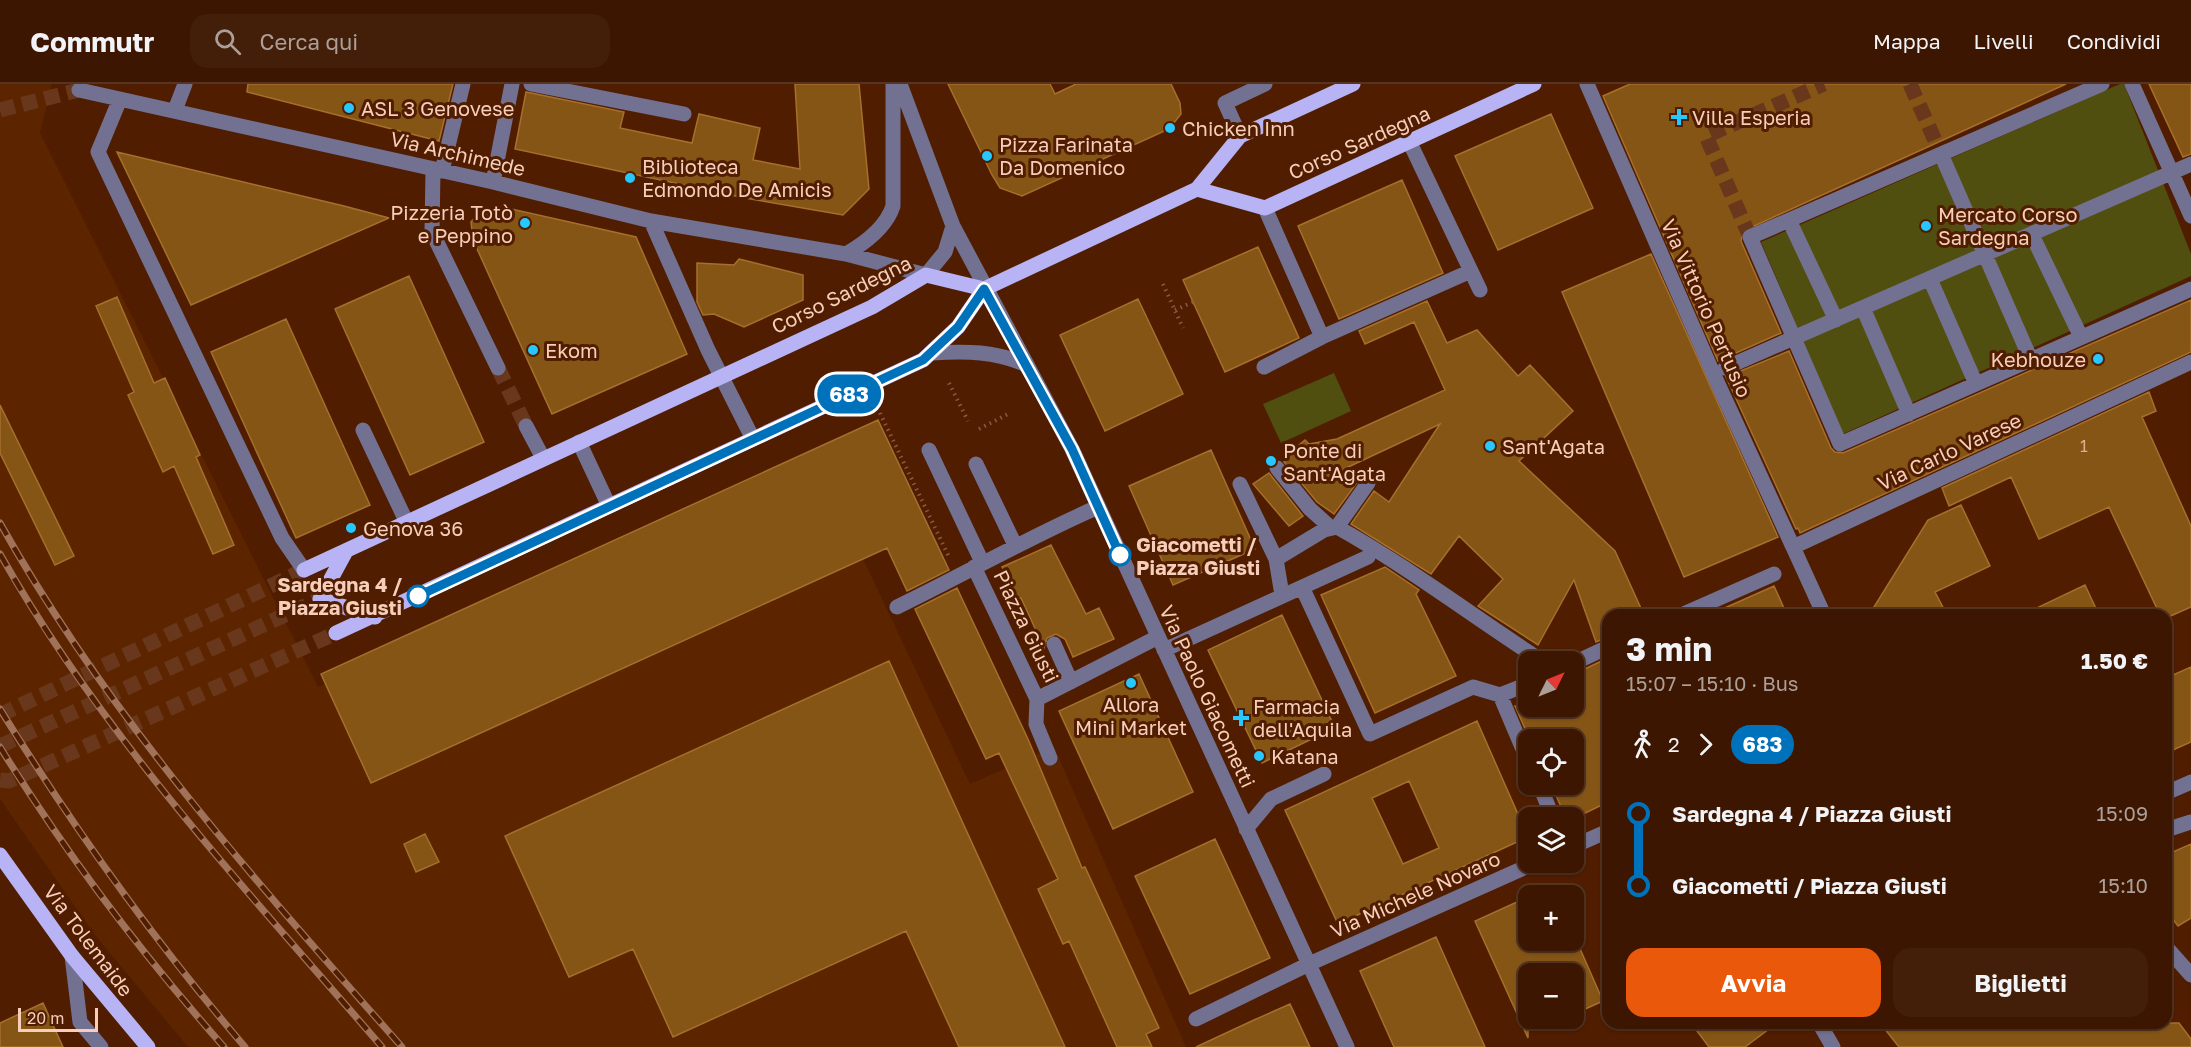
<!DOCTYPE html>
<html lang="it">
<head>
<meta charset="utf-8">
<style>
  body { margin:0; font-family:"Golos Text",sans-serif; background:#431f0a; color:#f1f3f6; height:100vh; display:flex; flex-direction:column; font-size:22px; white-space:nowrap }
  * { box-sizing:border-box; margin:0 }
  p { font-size:20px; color:#ac9f99 }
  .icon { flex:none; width:33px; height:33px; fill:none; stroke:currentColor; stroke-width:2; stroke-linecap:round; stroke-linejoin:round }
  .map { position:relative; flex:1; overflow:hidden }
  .panel { position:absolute; left:1602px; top:525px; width:570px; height:420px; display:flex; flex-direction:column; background:#3c1600; border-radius:18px; box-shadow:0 2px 4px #0004,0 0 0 2px #553522 }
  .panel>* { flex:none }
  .badge { padding:0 12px; border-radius:20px; font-size:21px; line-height:39px }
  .needle { width:39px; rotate:47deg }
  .fabs { position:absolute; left:1518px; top:567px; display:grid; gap:12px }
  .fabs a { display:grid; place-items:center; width:66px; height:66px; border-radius:12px; background:#3c1600; box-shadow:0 2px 4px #0004,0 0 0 2px #553522; font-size:30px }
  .scale { position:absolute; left:18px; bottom:15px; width:80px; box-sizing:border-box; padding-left:6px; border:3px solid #f7ceba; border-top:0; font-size:16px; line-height:21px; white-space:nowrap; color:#f7ceba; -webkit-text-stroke:4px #501d00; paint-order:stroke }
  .map>.badge { position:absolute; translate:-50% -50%; box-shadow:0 0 0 3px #fff }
  .legs { display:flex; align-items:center; gap:9px; height:66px; padding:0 24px; font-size:20px }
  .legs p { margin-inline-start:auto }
  .headline { display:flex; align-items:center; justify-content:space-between; height:102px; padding:0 24px }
  h1 { font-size:33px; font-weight:700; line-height:45px }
  .action { display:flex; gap:12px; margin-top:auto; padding:12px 24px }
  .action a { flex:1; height:69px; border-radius:18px; background:#ea580c; color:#fff; font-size:24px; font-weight:700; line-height:69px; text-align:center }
  .action a+a { background:#431f0a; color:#f1f3f6 }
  ul { padding:0 24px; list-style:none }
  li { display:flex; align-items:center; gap:21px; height:72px; font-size:22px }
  li i { display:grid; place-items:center; width:9px; height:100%; margin:0 8px; background:currentColor }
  li i::after { content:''; width:15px; height:15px; margin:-8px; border:4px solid; border-radius:50%; background:#3c1600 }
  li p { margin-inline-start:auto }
  li:first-child i { background:linear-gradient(#0000 50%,currentColor 0) }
  li:last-child i { background:linear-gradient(currentColor 50%,#0000 0) }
  header { display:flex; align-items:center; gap:36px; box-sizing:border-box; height:84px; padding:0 30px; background:#3c1600; border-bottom:2px solid #553522 }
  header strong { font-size:28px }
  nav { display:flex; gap:33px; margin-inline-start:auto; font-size:21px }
  .search { width:420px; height:54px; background:#431f0a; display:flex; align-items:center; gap:15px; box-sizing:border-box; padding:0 21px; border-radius:18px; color:#ac9f99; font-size:22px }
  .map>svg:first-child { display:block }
  .built { fill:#5d2400 }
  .green { fill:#514f10 }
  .building { fill:#855516; stroke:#a76f2c; stroke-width:1.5; fill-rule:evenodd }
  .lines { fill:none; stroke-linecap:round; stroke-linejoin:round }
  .minor-tunnel { stroke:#69381c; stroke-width:15; stroke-dasharray:15 8; stroke-linecap:butt }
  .major-tunnel { stroke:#69381c; stroke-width:15; stroke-dasharray:15 8; stroke-linecap:butt }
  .path { stroke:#89593f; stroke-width:4; stroke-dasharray:1.5 4.5; stroke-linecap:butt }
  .minor { stroke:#737191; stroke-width:15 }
  .major { stroke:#b8b3f4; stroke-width:15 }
  .rail-casing { stroke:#a07259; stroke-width:7 }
  .rail { stroke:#501d00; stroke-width:4.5; stroke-dasharray:14; stroke-linecap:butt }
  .line-1-casing { stroke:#fff; stroke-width:14 }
  .line-1 { stroke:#0072bc; stroke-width:9 }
  .poi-dot { fill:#27c8ff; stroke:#501d00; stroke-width:2 }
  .stop-1-dot { fill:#fff; stroke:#0072bc; stroke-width:3 }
  .labels { text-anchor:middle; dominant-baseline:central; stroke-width:6; stroke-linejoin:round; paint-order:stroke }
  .number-label { font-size:16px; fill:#dab091 }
  .poi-label { font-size:20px; fill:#f7ceba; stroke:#501d00; text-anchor:start }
  .street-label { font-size:20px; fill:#f7ceba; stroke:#501d00 }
  .stop-label { font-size:20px; font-weight:bold; fill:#f7ceba; stroke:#501d00; text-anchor:start }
</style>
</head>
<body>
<header>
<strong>Commutr</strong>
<div class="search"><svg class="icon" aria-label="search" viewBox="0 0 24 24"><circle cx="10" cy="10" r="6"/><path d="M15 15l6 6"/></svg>Cerca qui</div>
<nav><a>Mappa</a><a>Livelli</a><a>Condividi</a></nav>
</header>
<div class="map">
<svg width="2191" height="963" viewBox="0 0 2191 963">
  <rect width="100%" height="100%" fill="#501d00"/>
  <path class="built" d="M 0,0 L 52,0 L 40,49 L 318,603 L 816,376 L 970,700 L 1054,663 L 1186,963 L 188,963 L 95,851 L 0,715 Z"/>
  <path class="green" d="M 2120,0 L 2124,0 L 2191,170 L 2191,192 L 1843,350 L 1761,158 Z
    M 1334,289 L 1351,327 L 1281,359 L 1263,320 Z"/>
  <path class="building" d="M 248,0 L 453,0 L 439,57 L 247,8 Z
    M 795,0 L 859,0 L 869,105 L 843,131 L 745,114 L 515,65 L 526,8 L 624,28 L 620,44 L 692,59 L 699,30 L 760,44 L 753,76 L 800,85 Z
    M 948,0 L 1050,0 L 1055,10 L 1076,0 L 1171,0 L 1180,19 L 1181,30 L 1169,45 L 1022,112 L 1000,104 L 992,91 Z
    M 1630,0 L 2066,0 L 1743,147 L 1741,157 L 1781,249 L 1718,277 L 1603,12 Z
    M 2149,0 L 2191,0 L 2191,70 L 2183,73 Z
    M 1551,30 L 1593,124 L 1498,166 L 1455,72 Z
    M 117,68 L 344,122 L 389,134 L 191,221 Z
    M 1402,96 L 1443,189 L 1339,235 L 1298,142 Z
    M 502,123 L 636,153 L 687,270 L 552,330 L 473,156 L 471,138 L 481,126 Z
    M 1258,163 L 1299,254 L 1225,288 L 1183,196 Z
    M 1651,170 L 1778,453 L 1684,493 L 1562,208 Z
    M 739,175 L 803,191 L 803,216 L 744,243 L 714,230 L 703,231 L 697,218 L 697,179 L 734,181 Z
    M 409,192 L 484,358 L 410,391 L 335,225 Z
    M 117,213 L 154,299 L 165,294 L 200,371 L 196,373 L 234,461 L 213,470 L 174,382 L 163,388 L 128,311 L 134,308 L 96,222 Z
    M 1138,215 L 1183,310 L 1105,347 L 1060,251 Z
    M 2191,216 L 2191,268 L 1800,449 L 1798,444 L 1796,445 L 1726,293 L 1789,267 L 1831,364 L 1835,368 L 1843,369 Z
    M 1427,217 L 1447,259 L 1477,246 L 1518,292 L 1530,281 L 1573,327 L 1519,377 L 1615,467 L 1644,531 L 1608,531 L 1608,553 L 1596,558 L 1574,496 L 1538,561 L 1478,522 L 1503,495 L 1459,452 L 1431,490 L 1351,440 L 1374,407 L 1389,418 L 1440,340 L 1344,385 L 1359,396 L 1334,430 L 1317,418 L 1284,378 L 1288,375 L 1286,372 L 1305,356 L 1309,360 L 1337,355 L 1445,306 L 1414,238 L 1365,260 L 1359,247 Z
    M 286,235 L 370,421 L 296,454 L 211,268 Z
    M 2149,308 L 2156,327 L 2142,333 L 2191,442 L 2191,523 L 2166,534 L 2166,531 L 2160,531 L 2109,423 L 2039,455 L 2011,393 L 1949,422 L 1942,404 Z
    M 0,321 L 74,472 L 55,481 L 0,369 Z
    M 878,336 L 949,486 L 907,507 L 887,464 L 371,699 L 321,590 Z
    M 1211,366 L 1255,465 L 1173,501 L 1129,402 Z
    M 1269,389 L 1303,432 L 1289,442 L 1253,400 Z
    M 1961,421 L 1990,482 L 1935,508 L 1947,531 L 1869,531 L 1928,436 Z
    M 1051,461 L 1086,530 L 1099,524 L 1114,555 L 1073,573 L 1065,555 L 1056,550 L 1047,554 L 1044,564 L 1021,514 L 1017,516 L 1002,483 Z
    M 1385,483 L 1419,506 L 1416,510 L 1456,592 L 1375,629 L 1321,511 Z
    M 2085,501 L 2099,531 L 2022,531 Z
    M 1774,502 L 1787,531 L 1709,531 Z
    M 957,504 L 1028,655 L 1082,784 L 1085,783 L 1159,944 L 1146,950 L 1152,963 L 1117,963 L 1069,857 L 1063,860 L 1038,805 L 1058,795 L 999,669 L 986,675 L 915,525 Z
    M 1282,531 L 1335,644 L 1262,679 L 1208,566 Z
    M 1608,574 L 1608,718 L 1575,734 L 1566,734 L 1551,700 L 1574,700 L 1574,656 L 1530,656 L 1515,622 L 1574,622 L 1574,590 Z
    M 889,577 L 1065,963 L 959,963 L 906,847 L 673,953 L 633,865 L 569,893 L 505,752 Z
    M 2191,583 L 2191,658 L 2166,669 L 2166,594 Z
    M 1139,590 L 1193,708 L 1113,745 L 1059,627 Z
    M 1477,637 L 1528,753 L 1338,840 L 1285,726 ZM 1409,697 L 1439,764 L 1403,780 L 1372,714 Z
    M 425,750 L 439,778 L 416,788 L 404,760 Z
    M 1215,755 L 1270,874 L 1190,910 L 1135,792 Z
    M 2191,760 L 2191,834 L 2178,842 L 2166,826 L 2166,771 Z
    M 1528,813 L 1528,856 L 1574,856 L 1574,851 L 1603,917 L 1574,930 L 1574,890 L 1528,890 L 1528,954 L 1475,837 Z
    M 1436,853 L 1455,896 L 1485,963 L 1394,963 L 1360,887 Z
    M 43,919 L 63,963 L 0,963 L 0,939 Z
    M 1290,920 L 1310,963 L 1196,963 L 1254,936 Z
    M 1691,939 L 1777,939 L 1745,963 L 1709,963 Z
    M 1880,939 L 2179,939 L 2191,955 L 2191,963 L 1899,963 Z"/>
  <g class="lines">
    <path class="minor-tunnel" d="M 1910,0 L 1941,70
      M 0,26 L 79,6
      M 1750,153 L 1706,52 L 1824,0
      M 498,284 L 526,342"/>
    <path class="major-tunnel" d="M 0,631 L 304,486
      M 0,662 L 320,515
      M 0,696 L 9,697 L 336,549"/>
    <path class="path" d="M 1163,200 L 1183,244
      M 1175,226 L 1193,218
      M 949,299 L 968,337
      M 880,329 L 950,475
      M 979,345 L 1010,329"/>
    <path class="minor" d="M 531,0 L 684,30
      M 900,0 L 953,142 L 1072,365 L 1347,963
      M 1587,0 L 1713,289 L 1793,463
      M 2102,0 L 1750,153 L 1840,360 L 2191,205
      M 2132,0 L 2191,132
      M 79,6 L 493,98 L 651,137 L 846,170 L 926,191 L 945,168 L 953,142
      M 120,15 L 98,68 L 282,454 L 304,486
      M 175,26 L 185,0
      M 1240,52 L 1225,19 L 1265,0
      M 1410,59 L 1480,206
      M 1941,70 L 2031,276
      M 433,85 L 432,148 L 498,284
      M 442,87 L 463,0
      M 493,98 L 512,0
      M 1265,124 L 1322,253 L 1471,187
      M 1789,136 L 1836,236
      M 651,137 L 708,266 L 753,355
      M 2032,151 L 2081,253
      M 846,170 C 865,159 886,144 893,122 L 893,0
      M 1930,195 L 1976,300
      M 1863,224 L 1909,330
      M 932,269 C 967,267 995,267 1027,281
      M 1264,283 L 1322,253
      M 1725,284 L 2191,80
      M 526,342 L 543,374
      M 363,346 L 407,439
      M 579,358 L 609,422
      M 929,366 L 982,478
      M 976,380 L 1015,461
      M 1277,384 L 1310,425 L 1330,443
      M 1240,400 L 1276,475 L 1282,511
      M 1337,443 L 1368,399
      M 1276,475 L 1324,446 L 1337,443 C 1407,482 1471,531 1539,575 L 1548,578
      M 974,483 L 1037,615 L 1036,640 L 1050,674
      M 1302,503 L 1370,650 L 1473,603 L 1500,611 L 1528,600
      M 897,523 C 965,490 1029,453 1098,423
      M 1681,531 L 1774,490
      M 1824,531 L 1793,463 L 2191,278
      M 1054,560 L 1071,598
      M 1164,566 L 1368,473
      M 1574,579 L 1608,563
      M 1500,611 L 1528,677
      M 1037,615 L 1158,553
      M 1539,700 L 1553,734
      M 2166,709 L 2191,698
      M 1246,745 L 1271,715 L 1324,690
      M 2166,746 L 2191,738
      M 1574,762 L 1608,747
      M 2166,863 L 2191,891
      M 72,872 L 80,938 L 101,963
      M 1196,935 L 1309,880 L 1537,778
      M 1819,939 L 1833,963"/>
    <path class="major" d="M 1197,105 L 1265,124 L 1534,0
      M 345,469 L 320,515 L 375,533
      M 304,486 L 872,223 L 926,191 L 984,205
      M 336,549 L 923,276 L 958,243 L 984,205 L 1197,105 L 1240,52 L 1353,0
      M 0,771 L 72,872 L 148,963"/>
    <g class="rail-casing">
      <path id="rail" d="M 0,439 C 109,634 255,796 402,963
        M 0,470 C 103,653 246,805 382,963
        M 0,625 C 73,743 154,857 245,963
        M 0,663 C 66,770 141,869 224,963"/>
    </g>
    <use href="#rail" class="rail"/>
  </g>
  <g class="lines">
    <g class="line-1-casing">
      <path id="line-1" d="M 418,512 L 923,276 L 958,243 L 984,205 L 1072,365 L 1120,471"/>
    </g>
    <use href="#line-1" class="line-1"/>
  </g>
  <g class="poi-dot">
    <circle cx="349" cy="24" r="6"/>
    <path d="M1676 24h6v6h6v6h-6v6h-6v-6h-6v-6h6z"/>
    <circle cx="1170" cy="44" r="6"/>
    <circle cx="987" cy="72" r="6"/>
    <circle cx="630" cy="94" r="6"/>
    <circle cx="525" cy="139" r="6"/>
    <circle cx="1926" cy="142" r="6"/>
    <circle cx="533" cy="266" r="6"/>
    <circle cx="2098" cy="275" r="6"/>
    <circle cx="1490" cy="362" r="6"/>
    <circle cx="1271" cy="377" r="6"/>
    <circle cx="351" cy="444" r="6"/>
    <circle cx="1131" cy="599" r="6"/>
    <path d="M1238 625h6v6h6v6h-6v6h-6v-6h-6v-6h6z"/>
    <circle cx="1259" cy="672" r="6"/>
  </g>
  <g class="stop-1-dot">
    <circle cx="1120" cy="471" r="10"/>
    <circle cx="418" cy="512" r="10"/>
  </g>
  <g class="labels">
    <g class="number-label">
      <text x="2084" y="362">1</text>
    </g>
    <g class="poi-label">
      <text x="361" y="24">ASL 3 Genovese</text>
      <text x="1692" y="33">Villa Esperia</text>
      <text x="1182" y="44">Chicken Inn</text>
      <text x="999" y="60">Pizza Farinata<tspan x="999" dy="23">Da Domenico</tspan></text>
      <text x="642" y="82">Biblioteca<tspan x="642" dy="23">Edmondo De Amicis</tspan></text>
      <text x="513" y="128" text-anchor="end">Pizzeria Totò<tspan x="513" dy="23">e Peppino</tspan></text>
      <text x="1938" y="130">Mercato Corso<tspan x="1938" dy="23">Sardegna</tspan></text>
      <text x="545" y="266">Ekom</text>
      <text x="2086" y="275" text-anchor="end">Kebhouze</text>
      <text x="1502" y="362">Sant'Agata</text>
      <text x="1283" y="366">Ponte di<tspan x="1283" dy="23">Sant'Agata</tspan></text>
      <text x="363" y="444">Genova 36</text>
      <text x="1131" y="620" text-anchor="middle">Allora<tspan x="1131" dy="23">Mini Market</tspan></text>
      <text x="1253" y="622">Farmacia<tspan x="1253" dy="23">dell'Aquila</tspan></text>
      <text x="1271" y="672">Katana</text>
    </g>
    <g class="street-label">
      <text transform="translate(1359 58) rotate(-24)">Corso Sardegna</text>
      <text transform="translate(458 69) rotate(13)">Via Archimede</text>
      <text transform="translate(841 210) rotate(-26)">Corso Sardegna</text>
      <text transform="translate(1707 224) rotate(66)">Via Vittorio Pertusio</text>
      <text transform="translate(1949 367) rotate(-25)">Via Carlo Varese</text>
      <text transform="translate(1027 542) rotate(64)">Piazza Giusti</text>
      <text transform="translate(1208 612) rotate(65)">Via Paolo Giacometti</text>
      <text transform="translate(1415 810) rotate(-24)">Via Michele Novaro</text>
      <text transform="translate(89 856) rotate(53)">Via Tolemaide</text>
    </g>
    <g class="stop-label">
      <text x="1136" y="460">Giacometti /<tspan x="1136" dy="23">Piazza Giusti</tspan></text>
      <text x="402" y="500" text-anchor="end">Sardegna 4 /<tspan x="402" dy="23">Piazza Giusti</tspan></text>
    </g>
  </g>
</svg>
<div class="fabs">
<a><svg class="needle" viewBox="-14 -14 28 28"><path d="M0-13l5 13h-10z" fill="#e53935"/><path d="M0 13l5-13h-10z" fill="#ac9f99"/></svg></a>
<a><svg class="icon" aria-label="locate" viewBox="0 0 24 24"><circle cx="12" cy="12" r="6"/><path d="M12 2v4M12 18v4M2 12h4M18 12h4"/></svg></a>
<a><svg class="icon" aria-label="layers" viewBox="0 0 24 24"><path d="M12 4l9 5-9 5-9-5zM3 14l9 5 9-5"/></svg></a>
<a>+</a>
<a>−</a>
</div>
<div class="scale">20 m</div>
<b class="badge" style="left:849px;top:310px;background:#0072bc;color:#fff">683</b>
<section class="panel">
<div class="headline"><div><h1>3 min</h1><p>15:07 – 15:10 · Bus</p></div><b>1.50 €</b></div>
<div class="legs"><svg class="icon" aria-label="walk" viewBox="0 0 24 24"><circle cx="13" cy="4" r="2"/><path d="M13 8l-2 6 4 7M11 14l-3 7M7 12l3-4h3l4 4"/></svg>2<svg class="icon" aria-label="forward" viewBox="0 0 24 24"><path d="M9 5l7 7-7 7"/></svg><b class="badge" style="background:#0072bc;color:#fff">683</b></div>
<ul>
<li><i style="color:#0072bc"></i><b>Sardegna 4 / Piazza Giusti</b><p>15:09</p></li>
<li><i style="color:#0072bc"></i><b>Giacometti / Piazza Giusti</b><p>15:10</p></li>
</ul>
<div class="action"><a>Avvia</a><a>Biglietti</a></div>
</section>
</div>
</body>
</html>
